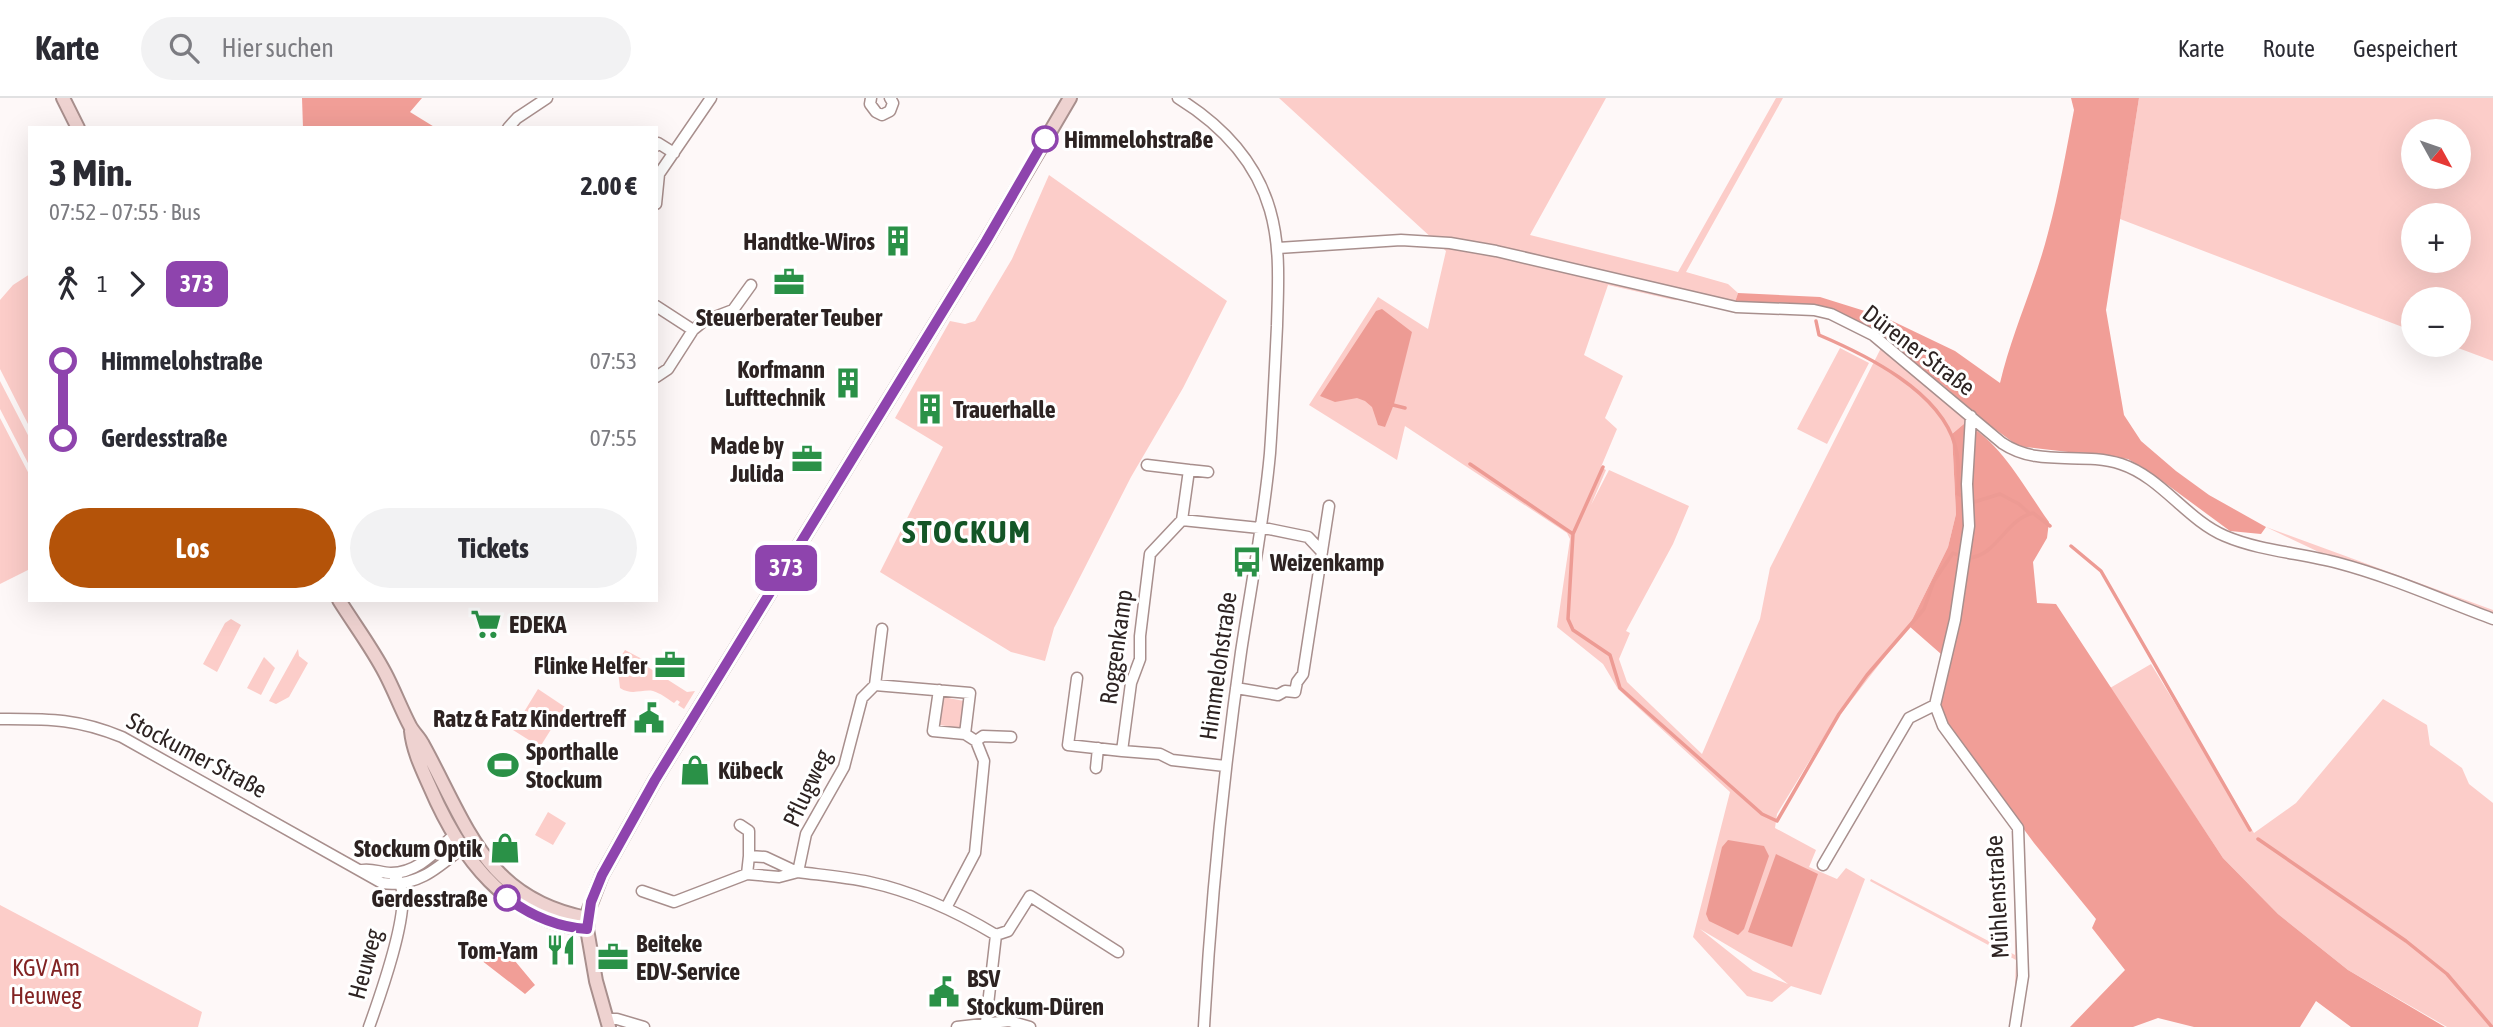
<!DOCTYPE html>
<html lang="de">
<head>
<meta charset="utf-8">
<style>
  body { margin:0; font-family:"Asap Condensed",sans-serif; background:#f2f2f3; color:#2b2b33; height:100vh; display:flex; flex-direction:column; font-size:26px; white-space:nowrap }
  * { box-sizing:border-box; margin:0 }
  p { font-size:23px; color:#7c7c81 }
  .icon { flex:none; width:38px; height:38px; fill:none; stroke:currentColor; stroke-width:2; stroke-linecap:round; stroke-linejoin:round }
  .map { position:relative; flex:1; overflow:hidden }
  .details { position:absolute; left:28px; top:28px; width:630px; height:476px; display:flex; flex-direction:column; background:#fff; border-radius:0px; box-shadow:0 7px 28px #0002 }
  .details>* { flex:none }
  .badge { padding:0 14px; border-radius:10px; font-size:24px; line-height:46px }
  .needle { width:46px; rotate:130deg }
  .tools { position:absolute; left:2401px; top:21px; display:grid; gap:14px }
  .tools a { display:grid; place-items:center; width:70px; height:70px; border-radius:50%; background:#fff; box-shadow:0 7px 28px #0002; font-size:35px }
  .map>.badge { position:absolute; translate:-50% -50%; box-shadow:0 0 0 4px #fff }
  .legs { display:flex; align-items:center; gap:10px; height:77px; padding:0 21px; font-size:23px }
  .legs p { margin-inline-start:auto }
  .headline { display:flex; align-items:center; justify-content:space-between; height:119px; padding:0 21px }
  h1 { font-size:38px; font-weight:700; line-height:52px }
  .primary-button { display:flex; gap:14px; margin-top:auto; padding:14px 21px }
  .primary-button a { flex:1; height:80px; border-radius:42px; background:#b45309; color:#fff; font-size:28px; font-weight:700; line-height:80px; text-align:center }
  .primary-button a+a { background:#f2f2f3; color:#2b2b33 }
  ul { padding:0 21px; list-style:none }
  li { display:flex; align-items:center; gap:24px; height:77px; font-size:26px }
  li i { display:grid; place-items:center; width:10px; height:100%; margin:0 9px; background:currentColor }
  li i::after { content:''; width:18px; height:18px; margin:-9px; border:5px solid; border-radius:50%; background:#fff }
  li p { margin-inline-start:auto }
  li:first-child i { background:linear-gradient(#0000 50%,currentColor 0) }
  li:last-child i { background:linear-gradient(currentColor 50%,#0000 0) }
  header { display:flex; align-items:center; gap:42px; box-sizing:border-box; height:98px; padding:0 35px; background:#fff; border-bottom:2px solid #e1e1e2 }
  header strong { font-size:33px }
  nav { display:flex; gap:38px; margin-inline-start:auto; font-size:24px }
  .search { width:490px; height:63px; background:#f2f2f3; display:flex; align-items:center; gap:18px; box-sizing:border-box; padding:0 24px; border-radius:38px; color:#7c7c81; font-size:26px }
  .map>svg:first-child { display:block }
  .green { fill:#fccdc9; fill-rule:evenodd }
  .forest { fill:#f19e97 }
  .water { fill:#ed9b94 }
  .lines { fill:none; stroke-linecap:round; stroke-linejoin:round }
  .stream { stroke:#ed9b94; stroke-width:3.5 }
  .street-casing { stroke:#a88f8d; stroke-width:13 }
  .secondary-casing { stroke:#a88f8d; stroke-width:16 }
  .street { stroke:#fff; stroke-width:10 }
  .secondary { stroke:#eed2d0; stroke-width:12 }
  .line-1-casing { stroke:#fff; stroke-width:16 }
  .line-1 { stroke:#8e44ad; stroke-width:10 }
  .stop-1-dot { fill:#fff; stroke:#8e44ad; stroke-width:3.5 }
  .labels { text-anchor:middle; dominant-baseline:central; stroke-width:6; stroke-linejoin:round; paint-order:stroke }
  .stop-label { font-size:24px; font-weight:bold; fill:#2d2322; stroke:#fff; text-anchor:start }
  .poi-label { font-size:24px; font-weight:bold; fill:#2d2322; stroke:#fff; text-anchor:end }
  .street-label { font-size:24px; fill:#2d2322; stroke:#fff }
  .park-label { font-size:24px; fill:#822323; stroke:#fff }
  .district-label { font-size:32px; font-weight:bold; letter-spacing:2px; fill:#145627; stroke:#fff }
</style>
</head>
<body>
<header>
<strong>Karte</strong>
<div class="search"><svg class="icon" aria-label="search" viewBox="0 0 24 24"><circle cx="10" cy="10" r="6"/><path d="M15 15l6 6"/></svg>Hier suchen</div>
<nav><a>Karte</a><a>Route</a><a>Gespeichert</a></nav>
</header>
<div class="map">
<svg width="2493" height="929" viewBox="0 0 2493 929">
  <rect width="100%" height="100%" fill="#fef8f8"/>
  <path class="green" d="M 1279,0 L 1606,0 L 1530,137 L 1678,174 L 1776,0 L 1783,0 L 1686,174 L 1728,186 L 1738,195 L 1735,204 L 1674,202 L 1608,187 L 1584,257 L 1623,278 L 1605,320 L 1617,331 L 1601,369 L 1606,372 L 1591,407 L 1609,372 L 1689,408 L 1673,446 L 1626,533 L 1630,535 L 1619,561 L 1627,584 L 1702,656 L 1760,521 L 1770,470 L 1883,246 L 1944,288 L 1984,323 L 1976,331 L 1965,325 L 1952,336 L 1956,416 L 1948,449 L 1909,528 L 1829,631 L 1777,716 L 1775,730 L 1816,752 L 1809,769 L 1837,781 L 1846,770 L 1865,781 L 1821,897 L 1791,888 L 1772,904 L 1747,898 L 1693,839 L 1730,694 L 1618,591 L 1603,566 L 1557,529 L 1570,441 L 1567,435 L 1405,328 L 1397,362 L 1309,307 L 1378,199 L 1428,231 L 1446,153 ZM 1700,831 L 1771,873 L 1788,886 L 1753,873 Z
    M 2139,0 L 2493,0 L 2493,263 L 2450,247 L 2459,247 L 2459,201 L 2413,201 L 2413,233 L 2120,121 ZM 2413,33 L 2459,33 L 2459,79 L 2413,79 ZM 2413,117 L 2459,117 L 2459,163 L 2413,163 Z
    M 1049,77 L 1227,203 L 1183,290 L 1131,379 L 1054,530 L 1045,563 L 1011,554 L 880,474 L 943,349 L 895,320 L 950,223 L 965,226 L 975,223 L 1012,161 Z
    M 30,176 L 30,330 L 0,271 L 0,202 L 13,187 Z
    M 1840,250 L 1869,265 L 1827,346 L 1797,331 Z
    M 0,283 L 30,341 L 30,369 L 0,311 Z
    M 0,320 L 30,378 L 30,471 L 0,486 Z
    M 2266,429 L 2493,512 L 2493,516 L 2379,473 L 2323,456 Z
    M 231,521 L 241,527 L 217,574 L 203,566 L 225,525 Z
    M 298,551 L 299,558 L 308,565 L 289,599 L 276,606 L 269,603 Z
    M 625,552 L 644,562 L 643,566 L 687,594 L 695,593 L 684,611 L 678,607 L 680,604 L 677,602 L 674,605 C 668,601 660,595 653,593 C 642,591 632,598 620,590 L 618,573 L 620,568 L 618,563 Z
    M 264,559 L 275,570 L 261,597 L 247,590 Z
    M 2151,566 L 2254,735 L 2296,705 L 2383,601 L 2427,627 L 2430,647 L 2462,670 L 2469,686 L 2493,705 L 2493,929 L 2447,929 L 2348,872 L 2278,816 L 2223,760 L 2110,590 Z
    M 538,591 L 565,609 L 540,649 L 513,632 Z
    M 943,599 L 964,603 L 960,630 L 939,627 Z
    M 548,714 L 566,725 L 553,747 L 535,737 Z
    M 2014,746 L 2019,866 L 2015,909 L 2022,914 L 2019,929 L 2014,908 L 2016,862 L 1870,783 L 1871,781 L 2015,857 Z
    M 0,807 L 202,914 L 198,929 L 0,929 Z"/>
  <path class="forest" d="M 302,0 L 422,0 L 410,14 L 436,30 L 303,30 Z
    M 2071,0 L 2139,0 L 2106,212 L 2124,317 L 2141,343 L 2176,373 L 2209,397 L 2266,429 L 2261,436 L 2230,433 L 2150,374 L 2128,361 L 2018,348 L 1984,323 L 1944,288 L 1883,246 L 1819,209 L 1735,204 L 1738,195 L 1820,199 L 1884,219 L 1955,253 L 2000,285 C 2012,234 2035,186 2048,135 C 2059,95 2066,53 2074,12 Z
    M 1965,325 C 2002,345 2025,391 2049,424 L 2047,440 L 2033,464 L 2037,505 L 2056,506 L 2223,760 L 2278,816 L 2348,872 L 2445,929 L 2351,929 L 2316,903 L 2300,929 L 2194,929 L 2158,920 L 2133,929 L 2070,929 L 2125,872 L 2092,830 L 2096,821 L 2034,745 L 1945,625 L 1938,605 L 1949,563 L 1909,528 L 1948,449 L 1956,416 L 1952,336 Z
    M 495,848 L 506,860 L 510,857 L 535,887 L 525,896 L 481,862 Z"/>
  <path class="water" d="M 1382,211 L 1412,234 L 1394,306 L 1385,329 L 1378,327 L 1372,309 L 1365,303 L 1357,300 L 1335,304 L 1320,298 L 1376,213 Z
    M 1728,742 L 1764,748 L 1769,758 L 1744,831 L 1738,837 L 1709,823 L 1706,816 L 1722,749 Z
    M 1776,756 L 1818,776 L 1792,849 L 1748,834 Z"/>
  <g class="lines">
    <path class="stream" d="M 1816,223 L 1819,237 C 1866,257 1940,293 1955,347 C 1960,363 1958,380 1958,396 L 1962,398
      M 1389,306 L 1405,310
      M 1470,366 L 1573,436
      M 1603,369 L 1573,436 L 1568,521 L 1573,532 L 1610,557 L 1620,590 L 1762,716 L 1777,723 L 1839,616 L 1867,577 L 1924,511 L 1934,483 L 1953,455 L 1960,458
      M 1974,404 L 2000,396 L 2019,406 L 2029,415
      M 2071,448 L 2101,473 L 2250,732
      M 1968,460 C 1996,459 2006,421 2033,415 L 2050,428
      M 2258,741 L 2406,843 L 2447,876 L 2492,929"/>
    <g class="street-casing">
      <path id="street" d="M 871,0 L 870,6 L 876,14 L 882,17 L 890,13 L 893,5 L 890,0
        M 1178,0 C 1220,26 1256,63 1270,112 C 1281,150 1278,188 1277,228 C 1275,270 1273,312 1270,355 C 1264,422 1251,488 1241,554 C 1223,680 1211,802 1204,929
        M 508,30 L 517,20 L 547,0
        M 656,48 L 658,45 L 674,55
        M 656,106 L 659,76 L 711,0
        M 1278,150 L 1401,142 L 1450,145 L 1496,153 L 1736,209 L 1814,212 L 1831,216 L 1873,237 L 2002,345 C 2039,370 2081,353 2121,366 C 2161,379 2187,422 2225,438 C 2260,453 2301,455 2338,465 C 2391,479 2442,502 2493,521
        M 656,208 L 693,232
        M 656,279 L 668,271 L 693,232 L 704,223 L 733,212 L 751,187
        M 1971,318 L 1967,386 L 1969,428 L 1955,522 L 1935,607 L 1943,628 L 2018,730 L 2023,878 L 2015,929
        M 1147,367 L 1189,372 L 1182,422
        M 1189,372 L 1208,374
        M 882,531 L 875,587 L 862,600 L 844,669 L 806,736 L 798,774 C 821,777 846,779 869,784 C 915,794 956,813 996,837 L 986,924
        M 1077,580 L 1068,647 L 1122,653 L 1131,585 L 1140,561 L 1140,538 L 1150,456 L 1182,422 L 1269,431 L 1308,439 L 1322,454
        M 875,587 L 970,595 L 965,636 L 976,643 L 984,663 L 975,755 L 946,810
        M 1236,590 L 1278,597 L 1285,593 L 1295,594 L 1297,584 L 1303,576 L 1329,408
        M 939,592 L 933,633 L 965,636
        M 0,621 C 48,621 76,620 122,639 L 382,785 C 416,790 438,770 462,750
        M 976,643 L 983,638 L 1011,639
        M 1122,653 L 1160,656 L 1172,662 L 1225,668
        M 1096,670 L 1098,650
        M 740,727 L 749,733 L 749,758
        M 1823,767 L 1909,620 L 1935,607
        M 362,772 C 372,770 381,775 391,775 C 418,775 435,754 454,737
        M 747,776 L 749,758 L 765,759 L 797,774
        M 642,793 L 674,804 L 747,776 L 779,779 L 798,774
        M 996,837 L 1008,833 L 1030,798 L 1118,854
        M 606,921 L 617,921 L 644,929
        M 369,929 C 379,901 410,815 401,788 C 400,784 395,779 392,775
        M 957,929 L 1009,923 L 1030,929"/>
    </g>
    <g class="secondary-casing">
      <path id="secondary" d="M 63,0 L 78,30
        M 339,502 C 354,526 372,550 385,575 C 394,592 401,611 410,628 C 413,634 419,639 422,645 C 467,726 484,800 587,820
        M 411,633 C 413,653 422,671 430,689 C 459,757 507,824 587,831
        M 609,929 L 596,883 L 587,831 L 589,811 L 602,777 L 655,682 L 986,143 L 1070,0"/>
    </g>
    <use href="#street" class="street"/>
    <use href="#secondary" class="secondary"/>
  </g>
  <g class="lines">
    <g class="line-1-casing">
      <path id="line-1" d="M 507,800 C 530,817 558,829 587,831 L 591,804 L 602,777 L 655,682 L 986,143 L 1045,41"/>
    </g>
    <use href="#line-1" class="line-1"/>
  </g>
  <defs>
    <g id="building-bare" transform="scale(2.415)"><path d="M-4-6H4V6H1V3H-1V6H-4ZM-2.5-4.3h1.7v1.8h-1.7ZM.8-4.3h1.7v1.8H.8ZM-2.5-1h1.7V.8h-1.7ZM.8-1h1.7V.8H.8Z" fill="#2a9147" stroke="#fff" stroke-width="2.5" paint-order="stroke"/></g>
    <g id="office-bare" transform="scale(2.415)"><path d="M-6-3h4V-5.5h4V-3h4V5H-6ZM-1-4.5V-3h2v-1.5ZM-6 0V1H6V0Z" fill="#2a9147" stroke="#fff" stroke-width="2.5" paint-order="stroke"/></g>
    <g id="bus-bare" transform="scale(2.415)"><path d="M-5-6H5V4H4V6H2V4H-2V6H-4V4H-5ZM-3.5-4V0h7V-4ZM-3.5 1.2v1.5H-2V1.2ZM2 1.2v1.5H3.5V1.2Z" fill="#2a9147" stroke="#fff" stroke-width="2.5" paint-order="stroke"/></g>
    <g id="supermarket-bare" transform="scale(2.415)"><path d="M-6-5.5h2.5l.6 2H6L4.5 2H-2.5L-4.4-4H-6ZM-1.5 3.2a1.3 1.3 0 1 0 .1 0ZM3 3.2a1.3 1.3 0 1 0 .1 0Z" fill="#2a9147" stroke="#fff" stroke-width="2.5" paint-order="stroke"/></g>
    <g id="civic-bare" transform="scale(2.415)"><path d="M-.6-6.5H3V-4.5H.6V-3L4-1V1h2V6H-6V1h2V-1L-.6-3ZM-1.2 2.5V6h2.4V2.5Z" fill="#2a9147" stroke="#fff" stroke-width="2.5" paint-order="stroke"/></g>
    <g id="stadium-bare" transform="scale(2.415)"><path d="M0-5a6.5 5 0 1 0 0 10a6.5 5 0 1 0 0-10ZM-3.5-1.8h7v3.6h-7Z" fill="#2a9147" stroke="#fff" stroke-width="2.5" paint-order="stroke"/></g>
    <g id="shop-bare" transform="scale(2.415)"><path d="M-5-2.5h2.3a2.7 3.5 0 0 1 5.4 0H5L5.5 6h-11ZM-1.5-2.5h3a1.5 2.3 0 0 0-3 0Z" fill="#2a9147" stroke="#fff" stroke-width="2.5" paint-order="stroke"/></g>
    <g id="restaurant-bare" transform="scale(2.415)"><path d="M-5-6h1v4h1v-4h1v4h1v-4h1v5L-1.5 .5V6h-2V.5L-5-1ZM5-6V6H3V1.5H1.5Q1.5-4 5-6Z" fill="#2a9147" stroke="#fff" stroke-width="2.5" paint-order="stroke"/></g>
  </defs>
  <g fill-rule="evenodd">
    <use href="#building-bare" x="898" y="143"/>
    <use href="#office-bare" x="789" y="184"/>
    <use href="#building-bare" x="848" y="285"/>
    <use href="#building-bare" x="930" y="311"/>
    <use href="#office-bare" x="807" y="361"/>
    <use href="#bus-bare" x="1247" y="464"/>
    <use href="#supermarket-bare" x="486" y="526"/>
    <use href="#office-bare" x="670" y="567"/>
    <use href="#civic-bare" x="649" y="620"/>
    <use href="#stadium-bare" x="503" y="667"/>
    <use href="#shop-bare" x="695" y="672"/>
    <use href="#shop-bare" x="505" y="750"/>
    <use href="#restaurant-bare" x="561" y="852"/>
    <use href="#office-bare" x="613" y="859"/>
    <use href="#civic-bare" x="944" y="894"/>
  </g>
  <g class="stop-1-dot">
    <circle cx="1045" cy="41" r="12"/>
    <circle cx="507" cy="800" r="12"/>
  </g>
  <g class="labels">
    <g class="stop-label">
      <text x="1064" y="41">Himmelohstraße</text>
      <text x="488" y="800" text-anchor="end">Gerdesstraße</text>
    </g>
    <g class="poi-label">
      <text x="875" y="143">Handtke-Wiros</text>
      <text x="789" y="219" text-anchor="middle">Steuerberater Teuber</text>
      <text x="825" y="271">Korfmann<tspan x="825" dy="28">Lufttechnik</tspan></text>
      <text x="953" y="311" text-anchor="start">Trauerhalle</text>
      <text x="784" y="347">Made by<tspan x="784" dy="28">Julida</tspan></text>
      <text x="1270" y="464" text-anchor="start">Weizenkamp</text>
      <text x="509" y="526" text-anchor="start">EDEKA</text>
      <text x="647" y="567">Flinke Helfer</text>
      <text x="626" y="620">Ratz &amp; Fatz Kindertreff</text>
      <text x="526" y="653" text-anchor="start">Sporthalle<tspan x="526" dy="28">Stockum</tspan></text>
      <text x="718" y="672" text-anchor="start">Kübeck</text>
      <text x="482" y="750">Stockum Optik</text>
      <text x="636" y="845" text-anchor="start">Beiteke<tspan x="636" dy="28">EDV-Service</tspan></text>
      <text x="538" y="852">Tom-Yam</text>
      <text x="967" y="880" text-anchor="start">BSV<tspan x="967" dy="28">Stockum-Düren</tspan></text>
    </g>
    <g class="street-label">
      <text transform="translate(1919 252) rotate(37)">Dürener Straße</text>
      <text transform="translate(1116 549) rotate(-82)">Roggenkamp</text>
      <text transform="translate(1218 568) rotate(-82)">Himmelohstraße</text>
      <text transform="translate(197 657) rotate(28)">Stockumer Straße</text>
      <text transform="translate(807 690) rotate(-65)">Pflugweg</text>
      <text transform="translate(1997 799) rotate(-93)">Mühlenstraße</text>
      <text transform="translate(365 866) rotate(-75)">Heuweg</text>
    </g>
    <g class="park-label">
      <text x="46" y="869">KGV Am<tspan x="46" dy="28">Heuweg</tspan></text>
    </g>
    <g class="district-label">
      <text x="967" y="433">STOCKUM</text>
    </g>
  </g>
</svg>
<div class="tools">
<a><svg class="needle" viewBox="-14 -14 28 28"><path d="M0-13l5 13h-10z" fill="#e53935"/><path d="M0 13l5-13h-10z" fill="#7c7c81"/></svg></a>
<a>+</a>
<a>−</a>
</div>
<b class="badge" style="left:786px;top:470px;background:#8e44ad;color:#fff">373</b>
<section class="details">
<div class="headline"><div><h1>3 Min.</h1><p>07:52 – 07:55 · Bus</p></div><b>2.00 €</b></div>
<div class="legs"><svg class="icon" aria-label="walk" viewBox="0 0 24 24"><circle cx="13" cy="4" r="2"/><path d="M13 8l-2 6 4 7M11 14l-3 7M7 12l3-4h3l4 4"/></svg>1<svg class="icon" aria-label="forward" viewBox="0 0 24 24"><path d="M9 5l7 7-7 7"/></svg><b class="badge" style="background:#8e44ad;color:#fff">373</b></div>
<ul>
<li><i style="color:#8e44ad"></i><b>Himmelohstraße</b><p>07:53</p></li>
<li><i style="color:#8e44ad"></i><b>Gerdesstraße</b><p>07:55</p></li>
</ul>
<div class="primary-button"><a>Los</a><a>Tickets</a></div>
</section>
</div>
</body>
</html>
